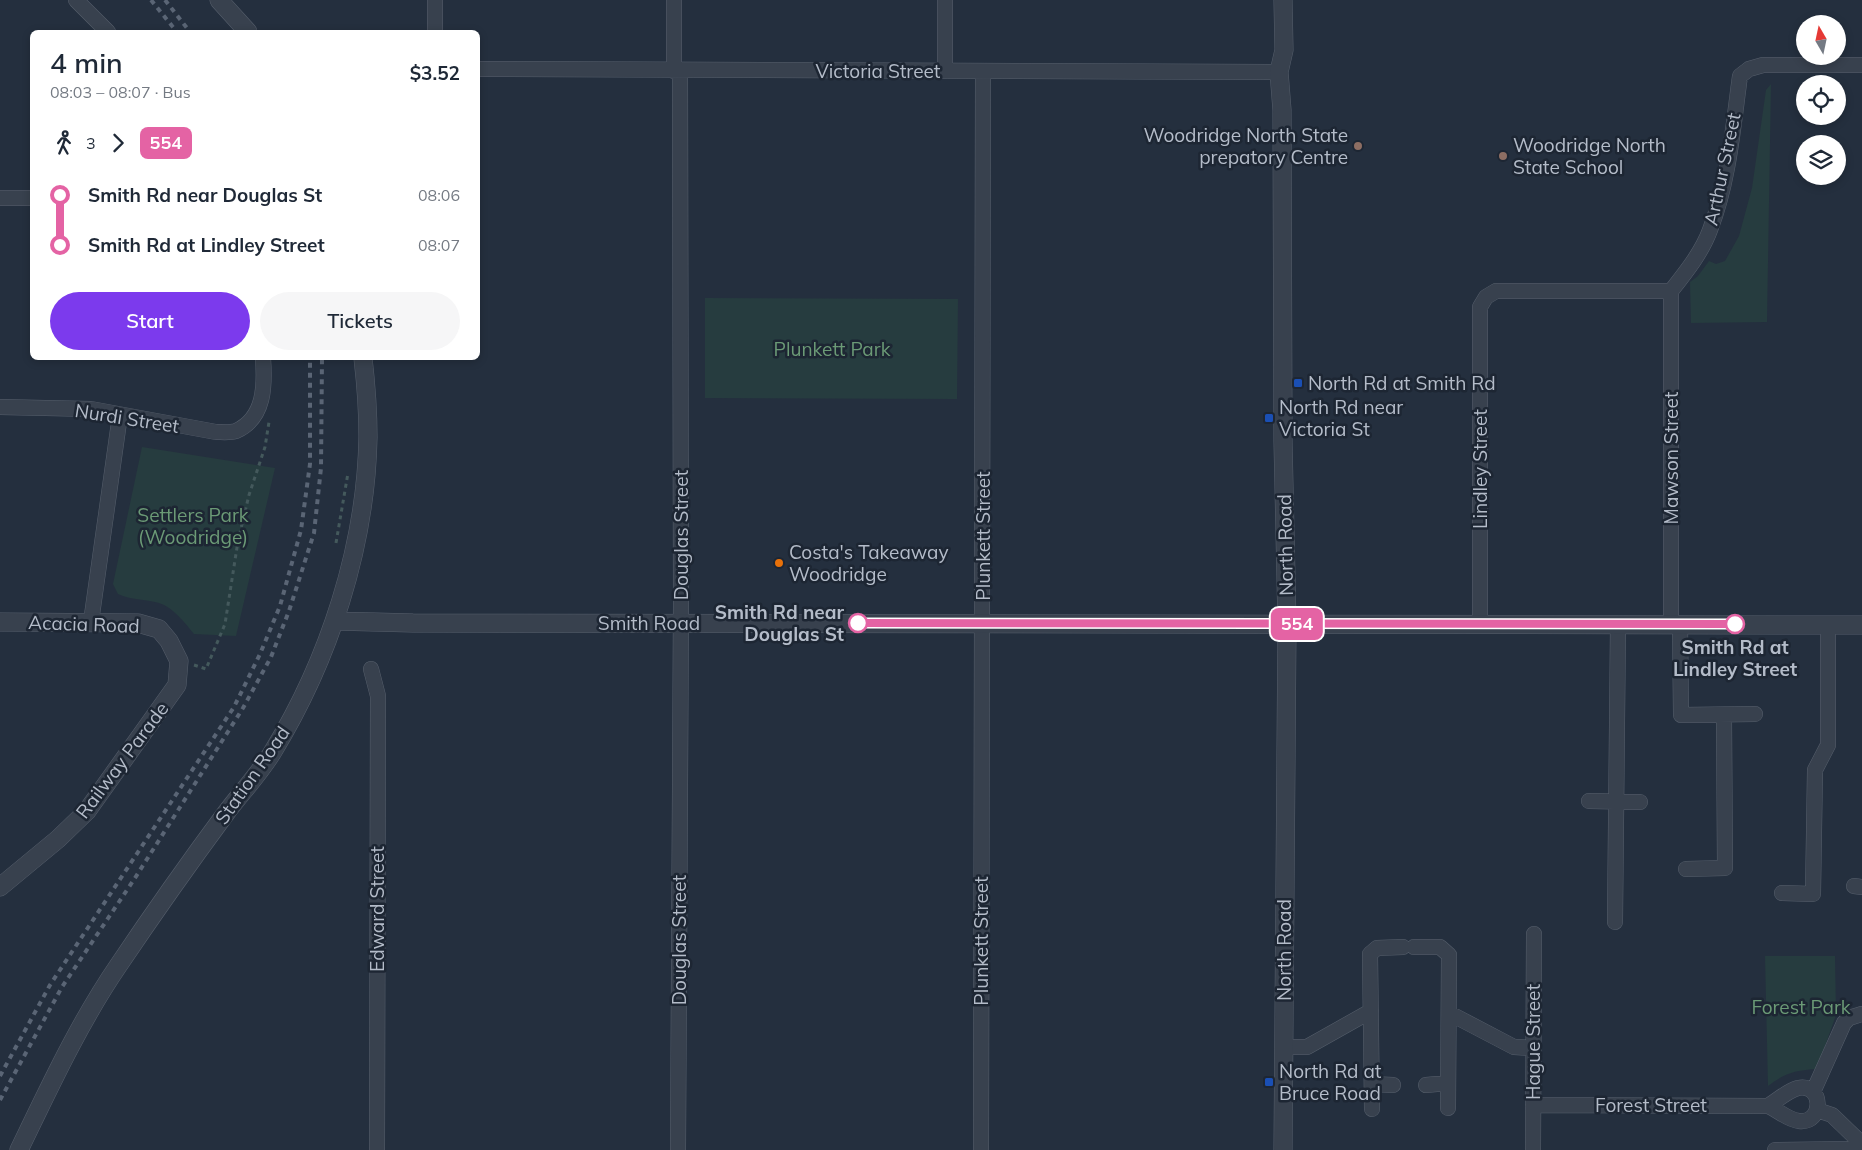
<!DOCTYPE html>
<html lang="en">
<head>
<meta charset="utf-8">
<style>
  body { margin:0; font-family:Mulish,sans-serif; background:#f6f6f7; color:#1f2937; height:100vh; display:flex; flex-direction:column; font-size:19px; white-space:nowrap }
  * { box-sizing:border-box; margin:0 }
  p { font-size:16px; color:#747a83 }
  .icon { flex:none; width:28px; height:28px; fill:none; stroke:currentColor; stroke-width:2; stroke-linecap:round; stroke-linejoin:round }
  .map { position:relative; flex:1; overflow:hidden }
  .side { position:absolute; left:30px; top:30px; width:450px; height:330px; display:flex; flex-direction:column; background:#fff; border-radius:8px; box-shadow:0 2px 8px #0003 }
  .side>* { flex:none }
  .badge { padding:0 10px; border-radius:8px; font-size:18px; line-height:32px }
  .needle { width:32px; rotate:351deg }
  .buttons { position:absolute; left:1796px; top:15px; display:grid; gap:10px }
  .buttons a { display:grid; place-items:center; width:50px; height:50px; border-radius:50%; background:#fff; box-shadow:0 2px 8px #0003; font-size:25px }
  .map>.badge { position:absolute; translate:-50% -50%; box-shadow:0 0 0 2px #fff }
  .legs { display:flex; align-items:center; gap:8px; height:55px; padding:0 20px; font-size:16px }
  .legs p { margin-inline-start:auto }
  .summary { display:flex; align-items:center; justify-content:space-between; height:85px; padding:0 20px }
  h1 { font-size:28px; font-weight:600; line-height:38px }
  .action { display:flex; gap:10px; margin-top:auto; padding:10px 20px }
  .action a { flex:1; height:58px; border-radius:30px; background:#7c3aed; color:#fff; font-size:20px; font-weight:600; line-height:58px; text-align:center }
  .action a+a { background:#f6f6f7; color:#1f2937 }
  ul { padding:0 20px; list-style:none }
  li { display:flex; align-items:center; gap:18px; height:50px; font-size:19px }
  li i { display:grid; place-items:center; width:8px; height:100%; margin:0 6px; background:currentColor }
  li i::after { content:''; width:12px; height:12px; margin:-6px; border:4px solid; border-radius:50%; background:#fff }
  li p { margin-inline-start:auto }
  li:first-child i { background:linear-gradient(#0000 50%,currentColor 0) }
  li:last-child i { background:linear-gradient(currentColor 50%,#0000 0) }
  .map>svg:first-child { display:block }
  .green { fill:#263c3f }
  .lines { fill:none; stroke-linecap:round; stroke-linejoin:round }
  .minor-casing { stroke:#565f6c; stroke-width:16 }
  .tertiary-casing { stroke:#565f6c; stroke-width:19 }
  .path { stroke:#44595c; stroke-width:3; stroke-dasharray:4 4; stroke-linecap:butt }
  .minor { stroke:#38414e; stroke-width:15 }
  .tertiary { stroke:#38414e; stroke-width:18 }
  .rail { stroke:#5a6575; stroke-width:4; stroke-dasharray:5 5; stroke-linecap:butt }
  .line-1-casing { stroke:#fff; stroke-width:11 }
  .line-1 { stroke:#e463a4; stroke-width:8 }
  .education-dot { fill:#8d6e63; stroke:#1d2633; stroke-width:2 }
  .transit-dot { fill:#1a4fb4; stroke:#1d2633; stroke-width:2 }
  .food-dot { fill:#e8710a; stroke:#1d2633; stroke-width:2 }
  .stop-1-dot { fill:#fff; stroke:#e463a4; stroke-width:2.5 }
  .labels { text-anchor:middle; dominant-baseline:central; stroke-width:5; stroke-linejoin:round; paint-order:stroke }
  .street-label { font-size:19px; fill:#b4bcc9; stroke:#1d2633 }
  .poi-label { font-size:19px; fill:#b4bcc9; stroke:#1d2633; text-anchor:start }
  .park-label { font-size:19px; fill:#6b9a76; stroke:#1d2633 }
  .stop-label { font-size:19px; font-weight:bold; fill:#b4bcc9; stroke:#1d2633; text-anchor:end }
</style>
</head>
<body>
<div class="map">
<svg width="1862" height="1150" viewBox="0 0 1862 1150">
  <rect width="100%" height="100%" fill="#242f3e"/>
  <path class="green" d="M 1771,84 L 1767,322 L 1691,323 L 1690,282 L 1698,276 L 1709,261 L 1716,264 L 1725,261 L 1739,236 L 1752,188 L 1766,90 Z
    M 705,298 L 958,299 L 957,399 L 705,398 Z
    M 142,447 L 275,468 L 236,636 L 194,634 C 185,623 173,607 159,603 C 145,599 131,600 118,594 L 113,584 Z
    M 1765,956 L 1835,956 L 1836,1015 L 1817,1069 C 1796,1070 1785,1073 1768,1086 Z"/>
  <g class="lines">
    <g class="minor-casing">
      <path id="minor" d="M 76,0 L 108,32
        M 435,0 L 435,32
        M 478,69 L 1279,72
        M 674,71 L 674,0
        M 945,71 L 945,0
        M 0,198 L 32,198
        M 1671,291 C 1686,272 1702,252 1710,230 C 1729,181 1733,127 1740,76 L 1749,69 L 1763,65 L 1862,65
        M 0,407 L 91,409 L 216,432 C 222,432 230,433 236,431 C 265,418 265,385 263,358
        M 91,622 L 120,415
        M 1480,624 L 1480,307 L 1486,297 L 1496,291 L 1671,291
        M 1671,624 L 1671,291
        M 1680,624 L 1681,715 L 1755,714
        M 371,669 L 378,696 L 377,1150
        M 1589,801 L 1640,802
        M 1686,869 L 1725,868 L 1724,715
        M 1854,886 L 1862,887
        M 1782,893 L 1813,894 L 1815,770 L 1828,745 L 1828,625
        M 1615,922 L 1618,625
        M 1414,947 L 1440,947 L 1449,955 L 1448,1108
        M 1449,1013 L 1514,1047 L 1533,1048
        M 1283,1047 L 1307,1047 L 1371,1011
        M 1372,1084 L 1393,1085
        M 1426,1085 L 1448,1083
        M 1813,1092 L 1844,1023 L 1849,1018 L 1862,1014
        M 1533,1105 L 1768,1106 C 1778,1110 1788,1120 1799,1121 C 1824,1124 1824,1083 1798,1088 C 1787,1091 1778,1100 1768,1106
        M 1372,1109 L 1370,954 L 1377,948 L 1403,947
        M 1817,1110 L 1832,1115 L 1862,1144
        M 678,1150 L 681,603 L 680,71
        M 981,1150 L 983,72
        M 1533,1150 L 1534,934
        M 1775,1150 L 1851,1149 L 1860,1143"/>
    </g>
    <g class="tertiary-casing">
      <path id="tertiary" d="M 219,0 L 248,32
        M 335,621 L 413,623 L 1862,625
        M 0,622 L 138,623 L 159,629 L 169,641 L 179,661 L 177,685 L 87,811 L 58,839 L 0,887
        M 19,1150 C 49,1088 79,1023 118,966 C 153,914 189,863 226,813 C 241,793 259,774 272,753 C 329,660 366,547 368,437 C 368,411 366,384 363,358
        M 1283,1150 L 1287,624 L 1283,441 L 1282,110 L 1279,72 L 1284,50 L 1283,0"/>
    </g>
    <path class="path" d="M 336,543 L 348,473
      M 194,665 L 206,669 L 225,624 L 238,541 L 249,495 L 265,447 L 269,422"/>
    <use href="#minor" class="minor"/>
    <use href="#tertiary" class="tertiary"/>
    <path class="rail" d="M 151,0 L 177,32
      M 165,0 L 190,32
      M 0,1076 L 50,985 L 234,707 L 260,654 L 280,606 L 301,530 L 310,464 L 310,358
      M 0,1100 L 62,987 L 135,878 L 243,708 L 271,657 L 289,611 L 314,533 L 321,468 L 322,358"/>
  </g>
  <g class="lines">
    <g class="line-1-casing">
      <path id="line-1" d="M 858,623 L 1735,624"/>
    </g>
    <use href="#line-1" class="line-1"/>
  </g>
  <g class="education-dot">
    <circle cx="1358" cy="146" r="5"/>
    <circle cx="1503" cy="156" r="5"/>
  </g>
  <g class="transit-dot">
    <rect x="1293" y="378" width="10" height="10" rx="2.5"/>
    <rect x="1264" y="413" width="10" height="10" rx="2.5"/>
    <rect x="1264" y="1077" width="10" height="10" rx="2.5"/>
  </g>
  <circle class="food-dot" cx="779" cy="563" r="5"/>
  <g class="stop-1-dot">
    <circle cx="858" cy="623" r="9"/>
    <circle cx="1735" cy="624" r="9"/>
  </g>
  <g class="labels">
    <g class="street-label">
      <text x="878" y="71">Victoria Street</text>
      <text transform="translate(1722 169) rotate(-78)">Arthur Street</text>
      <text transform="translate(127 418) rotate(9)">Nurdi Street</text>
      <text transform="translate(1671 458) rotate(-90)">Mawson Street</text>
      <text transform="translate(1480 469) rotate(-90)">Lindley Street</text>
      <text transform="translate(681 535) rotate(-90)">Douglas Street</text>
      <text transform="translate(983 536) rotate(-90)">Plunkett Street</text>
      <text transform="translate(1285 545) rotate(-91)">North Road</text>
      <text x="649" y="623">Smith Road</text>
      <text transform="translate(84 624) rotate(2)">Acacia Road</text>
      <text transform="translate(122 760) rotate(-53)">Railway Parade</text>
      <text transform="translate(252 775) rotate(-55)">Station Road</text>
      <text transform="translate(377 909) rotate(-90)">Edward Street</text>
      <text transform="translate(679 940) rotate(-90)">Douglas Street</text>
      <text transform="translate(981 941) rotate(-90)">Plunkett Street</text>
      <text transform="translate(1284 950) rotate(-90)">North Road</text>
      <text transform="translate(1533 1042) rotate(-90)">Hague Street</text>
      <text x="1651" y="1105">Forest Street</text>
    </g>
    <g class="poi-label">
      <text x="1348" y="135" text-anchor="end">Woodridge North State<tspan x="1348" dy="22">prepatory Centre</tspan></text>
      <text x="1513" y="145">Woodridge North<tspan x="1513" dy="22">State School</tspan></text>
      <text x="1308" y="383">North Rd at Smith Rd</text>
      <text x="1279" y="407">North Rd near<tspan x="1279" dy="22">Victoria St</tspan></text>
      <text x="789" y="552">Costa's Takeaway<tspan x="789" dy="22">Woodridge</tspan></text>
      <text x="1279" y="1071">North Rd at<tspan x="1279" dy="22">Bruce Road</tspan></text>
    </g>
    <g class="park-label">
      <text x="832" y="349">Plunkett Park</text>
      <text x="193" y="515">Settlers Park<tspan x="193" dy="22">(Woodridge)</tspan></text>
      <text x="1801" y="1007">Forest Park</text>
    </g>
    <g class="stop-label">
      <text x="844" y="612">Smith Rd near<tspan x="844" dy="22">Douglas St</tspan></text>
      <text x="1735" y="647" text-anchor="middle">Smith Rd at<tspan x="1735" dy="22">Lindley Street</tspan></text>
    </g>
  </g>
</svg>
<div class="buttons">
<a><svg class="needle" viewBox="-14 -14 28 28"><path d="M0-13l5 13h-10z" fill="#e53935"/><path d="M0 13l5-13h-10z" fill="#747a83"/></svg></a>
<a><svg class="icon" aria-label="locate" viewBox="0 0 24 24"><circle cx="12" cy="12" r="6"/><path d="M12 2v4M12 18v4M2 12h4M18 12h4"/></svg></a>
<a><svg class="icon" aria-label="layers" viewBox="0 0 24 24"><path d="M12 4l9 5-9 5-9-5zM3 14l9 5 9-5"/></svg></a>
</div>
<b class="badge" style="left:1297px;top:624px;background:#e463a4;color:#fff">554</b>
<section class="side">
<div class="summary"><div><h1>4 min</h1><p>08:03 – 08:07 · Bus</p></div><b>$3.52</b></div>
<div class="legs"><svg class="icon" aria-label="walk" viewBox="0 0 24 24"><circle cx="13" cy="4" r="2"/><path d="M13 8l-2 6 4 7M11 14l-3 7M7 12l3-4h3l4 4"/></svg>3<svg class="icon" aria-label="forward" viewBox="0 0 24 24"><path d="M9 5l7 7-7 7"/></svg><b class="badge" style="background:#e463a4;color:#fff">554</b></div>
<ul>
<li><i style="color:#e463a4"></i><b>Smith Rd near Douglas St</b><p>08:06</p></li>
<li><i style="color:#e463a4"></i><b>Smith Rd at Lindley Street</b><p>08:07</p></li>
</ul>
<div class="action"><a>Start</a><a>Tickets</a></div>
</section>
</div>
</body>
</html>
